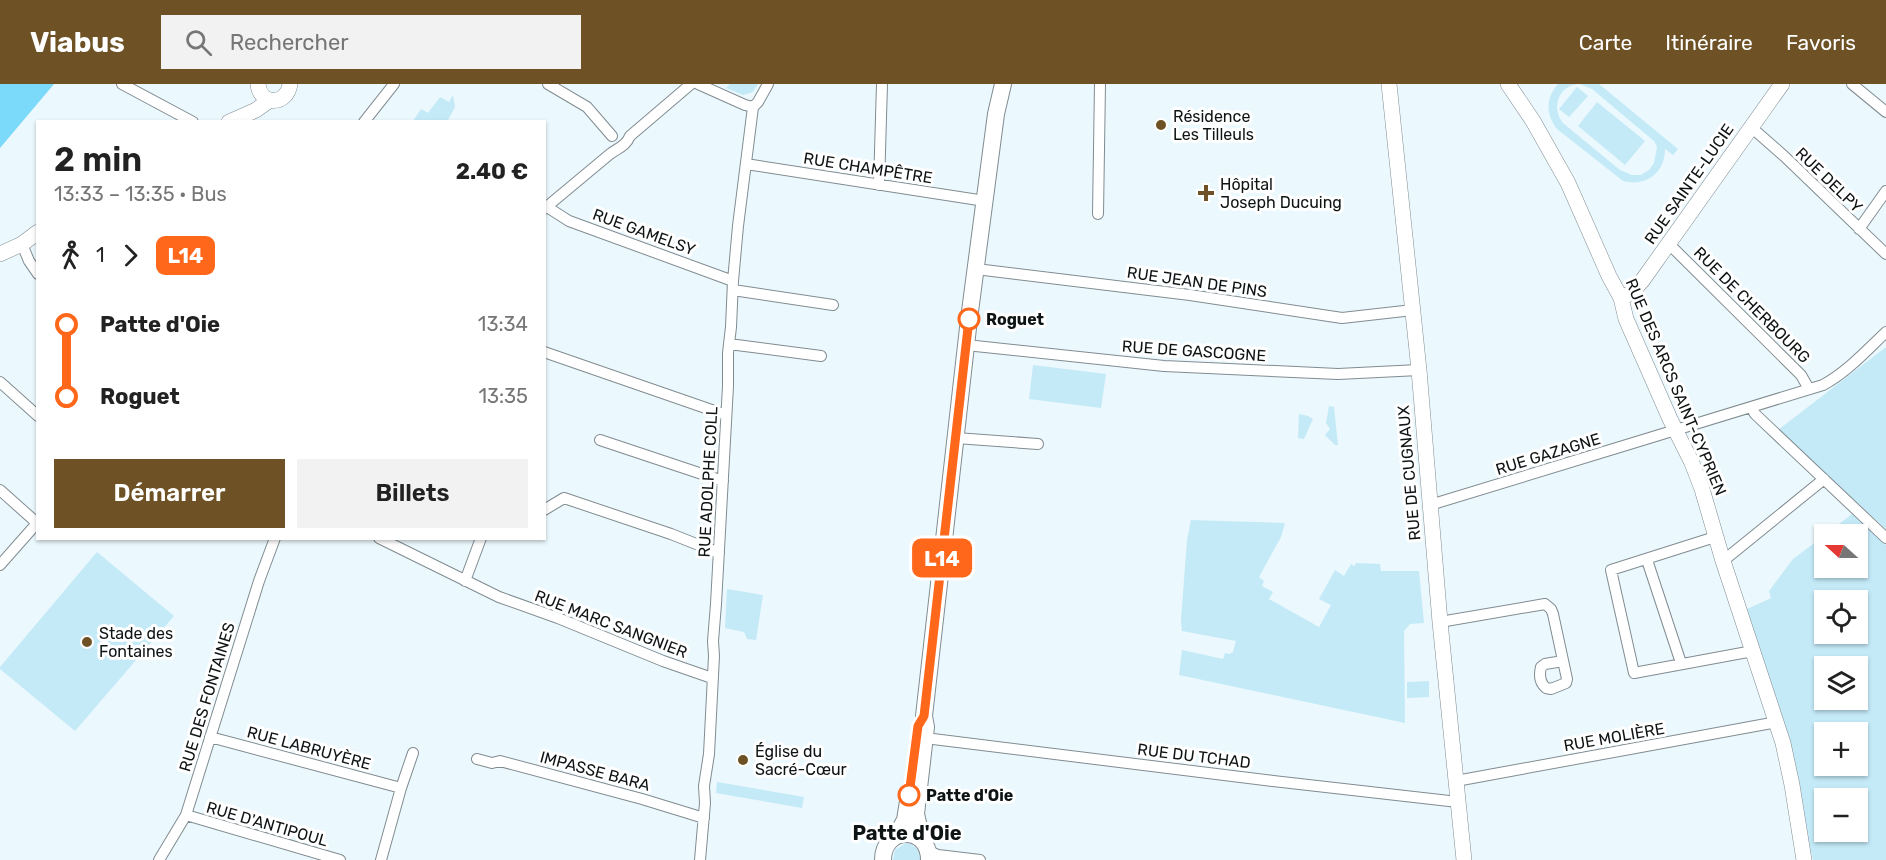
<!DOCTYPE html>
<html lang="fr">
<head>
<meta charset="utf-8">
<style>
  body { margin:0; font-family:Rubik,sans-serif; background:#f2f2f2; color:#222; height:100vh; display:flex; flex-direction:column; font-size:22px; white-space:nowrap }
  * { box-sizing:border-box; margin:0 }
  p { font-size:20px; color:#767676 }
  .icon { flex:none; width:33px; height:33px; fill:none; stroke:currentColor; stroke-width:2; stroke-linecap:round; stroke-linejoin:round }
  .map { position:relative; flex:1; overflow:hidden }
  .panel { position:absolute; left:36px; top:36px; width:510px; height:420px; display:flex; flex-direction:column; background:#fff; border-radius:0px; box-shadow:0 2px 4px #0004 }
  .panel>* { flex:none }
  .badge { padding:0 12px; border-radius:9px; font-size:21px; line-height:39px }
  .needle { width:39px; rotate:291deg }
  .controls { position:absolute; left:1814px; top:440px; display:grid; gap:12px }
  .controls a { display:grid; place-items:center; width:54px; height:54px; border-radius:0px; background:#fff; box-shadow:0 2px 4px #0004; font-size:30px }
  .map>.badge { position:absolute; translate:-50% -50%; box-shadow:0 0 0 3px #fff }
  .legs { display:flex; align-items:center; gap:9px; height:66px; padding:0 18px; font-size:20px }
  .legs p { margin-inline-start:auto }
  .summary { display:flex; align-items:center; justify-content:space-between; height:102px; padding:0 18px }
  h1 { font-size:33px; font-weight:600; line-height:45px }
  .primary-button { display:flex; gap:12px; margin-top:auto; padding:12px 18px }
  .primary-button a { flex:1; height:69px; border-radius:0px; background:#6e5225; color:#fff; font-size:24px; font-weight:600; line-height:69px; text-align:center }
  .primary-button a+a { background:#f2f2f2; color:#222 }
  ul { padding:0 18px; list-style:none }
  li { display:flex; align-items:center; gap:21px; height:72px; font-size:22px }
  li i { display:grid; place-items:center; width:9px; height:100%; margin:0 8px; background:currentColor }
  li i::after { content:''; width:15px; height:15px; margin:-8px; border:4px solid; border-radius:50%; background:#fff }
  li p { margin-inline-start:auto }
  li:first-child i { background:linear-gradient(#0000 50%,currentColor 0) }
  li:last-child i { background:linear-gradient(currentColor 50%,#0000 0) }
  header { display:flex; align-items:center; gap:36px; box-sizing:border-box; height:84px; padding:0 30px; background:#6e5225; color:#fff }
  header strong { font-size:28px }
  nav { display:flex; gap:33px; margin-inline-start:auto; font-size:21px }
  .search { width:420px; height:54px; background:#f2f2f2; display:flex; align-items:center; gap:15px; box-sizing:border-box; padding:0 21px; border-radius:0px; color:#767676; font-size:22px }
  .map>svg:first-child { display:block }
  .green { fill:#c4eaf8; fill-rule:evenodd }
  .water { fill:#7bd9f9 }
  .lines { fill:none; stroke-linecap:round; stroke-linejoin:round }
  .street-casing { stroke:#818c91; stroke-width:12 }
  .secondary-casing { stroke:#818c91; stroke-width:16 }
  .primary-casing { stroke:#818c91; stroke-width:18 }
  .street { stroke:#fff; stroke-width:10 }
  .secondary { stroke:#fff; stroke-width:15 }
  .primary { stroke:#fff; stroke-width:16 }
  .line-1-casing { stroke:#fff; stroke-width:14 }
  .line-1 { stroke:#ff671b; stroke-width:9 }
  .poi-dot { fill:#6e5225; stroke:#fff; stroke-width:2 }
  .stop-1-dot { fill:#fff; stroke:#ff671b; stroke-width:3 }
  .labels { text-anchor:middle; dominant-baseline:central; stroke-width:6; stroke-linejoin:round; paint-order:stroke }
  .poi-label { font-size:16px; fill:#0e1314; stroke:#fff; text-anchor:start }
  .street-label { font-size:16px; fill:#0e1314; stroke:#fff }
  .stop-label { font-size:16px; font-weight:bold; fill:#0e1314; stroke:#fff; text-anchor:start }
  .quarter-label { font-size:20px; font-weight:bold; fill:#0e1314; stroke:#fff }
</style>
</head>
<body>
<header>
<strong>Viabus</strong>
<div class="search"><svg class="icon" aria-label="search" viewBox="0 0 24 24"><circle cx="10" cy="10" r="6"/><path d="M15 15l6 6"/></svg>Rechercher</div>
<nav><a>Carte</a><a>Itinéraire</a><a>Favoris</a></nav>
</header>
<div class="map">
<svg width="1886" height="776" viewBox="0 0 1886 776">
  <rect width="100%" height="100%" fill="#ebf8fd"/>
  <path class="green" d="M 730,0 L 758,0 L 753,8 L 743,11 L 726,4 Z
    M 1558,0 L 1577,0 C 1558,3 1551,24 1563,39 L 1620,86 L 1632,91 L 1641,91 L 1649,86 L 1654,79 L 1657,63 L 1654,57 L 1592,5 L 1580,0 L 1599,0 L 1678,65 L 1673,71 L 1665,65 C 1665,89 1646,103 1623,97 L 1557,45 C 1546,30 1545,15 1558,0 Z
    M 1577,3 L 1588,12 L 1569,33 L 1559,25 Z
    M 453,11 L 455,23 L 448,36 L 450,37 L 428,37 L 426,36 L 425,37 L 413,37 L 421,25 L 428,29 L 440,13 L 449,18 Z
    M 1597,18 L 1645,57 L 1625,81 L 1578,42 Z
    M 1886,263 L 1886,445 L 1778,346 Z
    M 1033,281 L 1106,290 L 1101,324 L 1029,315 Z
    M 1329,322 L 1334,323 L 1338,361 L 1335,361 L 1325,351 L 1330,345 L 1326,339 Z
    M 1299,330 L 1308,332 L 1313,335 L 1304,355 L 1298,354 Z
    M 1852,430 L 1886,461 L 1886,776 L 1813,776 L 1799,717 L 1747,525 L 1771,514 L 1769,507 L 1793,475 L 1824,452 L 1824,483 L 1857,483 L 1857,450 L 1826,450 ZM 1824,516 L 1857,516 L 1857,549 L 1824,549 ZM 1824,582 L 1857,582 L 1857,615 L 1824,615 ZM 1824,648 L 1857,648 L 1857,681 L 1824,681 ZM 1824,714 L 1857,714 L 1857,747 L 1824,747 Z
    M 1191,436 L 1285,439 L 1281,453 L 1259,493 L 1264,497 L 1262,502 L 1273,508 L 1269,515 L 1319,543 L 1331,521 L 1319,515 L 1335,486 L 1344,492 L 1351,480 L 1354,482 L 1356,479 L 1380,480 L 1381,487 L 1419,487 L 1424,539 L 1410,540 L 1404,547 L 1405,639 L 1179,591 L 1182,566 L 1223,575 L 1225,569 L 1229,570 L 1233,568 L 1236,557 L 1182,547 L 1181,536 L 1187,456 Z
    M 97,468 L 174,532 L 75,647 L 0,585 L 0,583 Z
    M 727,505 L 763,511 L 756,556 L 747,555 L 744,548 L 725,544 Z
    M 1429,597 L 1429,613 L 1407,614 L 1407,598 Z
    M 717,698 L 804,713 L 802,724 L 716,709 Z
    M 906,759 C 915,760 920,767 920,776 L 893,776 L 895,766 Z"/>
  <path class="water" d="M 0,0 L 54,0 L 0,64 Z"/>
  <g class="lines">
    <g class="street-casing">
      <path id="street" d="M 122,0 L 193,38
        M 548,0 L 587,23 L 612,52
        M 698,0 L 745,21 L 753,23 L 758,18 L 768,0
        M 1852,0 L 1886,28
        M 364,38 L 394,0
        M 1751,43 L 1784,72 L 1886,170
        M 746,80 L 985,117
        M 879,101 L 882,0
        M 547,123 L 569,137 L 733,197
        M 544,125 L 610,70 C 618,64 626,62 630,52 L 691,0
        M 1098,130 L 1100,0
        M 1859,145 L 1886,107
        M 22,160 L 29,177 L 38,190
        M 1669,160 L 1801,291 L 1809,305
        M 976,185 L 1190,211 L 1342,234 L 1413,226
        M 733,206 L 833,221
        M 729,260 L 821,272
        M 966,261 L 1164,282 L 1338,290 L 1419,286
        M 544,268 L 726,331
        M 0,298 L 38,332
        M 1751,323 L 1755,330 L 1886,454
        M 956,354 L 1038,360
        M 600,356 L 723,397
        M 0,406 L 37,439
        M 1430,421 L 1823,301 C 1847,288 1866,267 1886,248
        M 544,426 L 564,414 L 671,450 L 719,469
        M 1715,453 L 1611,486 L 1634,589 L 1753,567
        M 379,454 L 499,513 L 558,534 L 663,577 L 712,594
        M 1647,476 L 1681,579
        M 1723,477 L 1824,395
        M 0,481 L 38,438
        M 465,497 L 481,454
        M 1440,538 L 1545,520 L 1551,525 L 1553,530 L 1567,595 L 1566,599 L 1551,605 L 1546,604 C 1540,599 1539,591 1541,583 L 1545,580 L 1563,577
        M 210,653 L 401,704 L 381,776
        M 925,654 L 1273,697 L 1458,718
        M 477,675 L 492,679 L 500,677 L 642,715 L 704,734
        M 1456,697 L 1777,638
        M 401,704 L 413,669
        M 186,731 L 340,776
        M 929,767 L 938,771 L 980,776
        M 159,776 L 186,731 L 259,497 L 275,454
        M 700,776 L 705,719 L 704,702 L 709,670 L 714,572 L 713,557 L 716,520 L 728,302 L 728,269 L 731,243 L 733,197 L 738,142 L 753,23"/>
    </g>
    <g class="secondary-casing">
      <path id="secondary" d="M 258,0 C 260,22 287,22 290,0
        M 1389,0 L 1419,286 L 1440,538 L 1464,776
        M 1508,0 L 1533,37 L 1568,99 L 1609,192 L 1621,214 L 1626,235 L 1670,335 L 1692,379 L 1702,405 L 1723,477 L 1783,659 L 1792,701 L 1804,776
        M 229,38 L 256,26 L 270,16
        M 0,170 L 22,160 L 38,148
        M 1621,214 L 1631,209 L 1642,197 L 1782,0"/>
    </g>
    <g class="primary-casing">
      <path id="primary" d="M 896,752 L 905,736 L 909,711
        M 922,756 L 916,730 L 926,643 L 924,632 L 969,235 L 996,30 L 1003,0
        M 883,776 C 883,742 929,741 929,776"/>
    </g>
    <use href="#street" class="street"/>
    <use href="#secondary" class="secondary"/>
    <use href="#primary" class="primary"/>
  </g>
  <g class="lines">
    <g class="line-1-casing">
      <path id="line-1" d="M 909,711 L 918,642 L 924,632 L 969,235"/>
    </g>
    <use href="#line-1" class="line-1"/>
  </g>
  <g class="poi-dot">
    <circle cx="1161" cy="41" r="6"/>
    <path d="M1203 100h6v6h6v6h-6v6h-6v-6h-6v-6h6z"/>
    <circle cx="87" cy="558" r="6"/>
    <circle cx="743" cy="676" r="6"/>
  </g>
  <g class="stop-1-dot">
    <circle cx="969" cy="235" r="10"/>
    <circle cx="909" cy="711" r="10"/>
  </g>
  <g class="labels">
    <g class="poi-label">
      <text x="1173" y="32">Résidence<tspan x="1173" dy="18">Les Tilleuls</tspan></text>
      <text x="1220" y="100">Hôpital<tspan x="1220" dy="18">Joseph Ducuing</tspan></text>
      <text x="99" y="549">Stade des<tspan x="99" dy="18">Fontaines</tspan></text>
      <text x="755" y="667">Église du<tspan x="755" dy="18">Sacré-Cœur</tspan></text>
    </g>
    <g class="street-label">
      <text transform="translate(868 84) rotate(9)">RUE CHAMPÊTRE</text>
      <text transform="translate(1829 96) rotate(44)">RUE DELPY</text>
      <text transform="translate(1689 100) rotate(-55)">RUE SAINTE-LUCIE</text>
      <text transform="translate(644 148) rotate(20)">RUE GAMELSY</text>
      <text transform="translate(1197 198) rotate(8)">RUE JEAN DE PINS</text>
      <text transform="translate(1752 221) rotate(45)">RUE DE CHERBOURG</text>
      <text transform="translate(1194 267) rotate(4)">RUE DE GASCOGNE</text>
      <text transform="translate(1676 303) rotate(67)">RUE DES ARCS SAINT-CYPRIEN</text>
      <text transform="translate(1548 370) rotate(-17)">RUE GAZAGNE</text>
      <text transform="translate(1409 389) rotate(-95)">RUE DE CUGNAUX</text>
      <text transform="translate(708 398) rotate(-87)">RUE ADOLPHE COLL</text>
      <text transform="translate(611 540) rotate(21)">RUE MARC SANGNIER</text>
      <text transform="translate(207 613) rotate(-73)">RUE DES FONTAINES</text>
      <text transform="translate(1614 653) rotate(-10)">RUE MOLIÈRE</text>
      <text transform="translate(309 664) rotate(15)">RUE LABRUYÈRE</text>
      <text transform="translate(1194 672) rotate(7)">RUE DU TCHAD</text>
      <text transform="translate(595 687) rotate(15)">IMPASSE BARA</text>
      <text transform="translate(267 740) rotate(16)">RUE D'ANTIPOUL</text>
    </g>
    <g class="stop-label">
      <text x="986" y="235">Roguet</text>
      <text x="926" y="711">Patte d'Oie</text>
    </g>
    <g class="quarter-label">
      <text x="907" y="749">Patte d'Oie</text>
    </g>
  </g>
</svg>
<div class="controls">
<a><svg class="needle" viewBox="-14 -14 28 28"><path d="M0-13l5 13h-10z" fill="#e53935"/><path d="M0 13l5-13h-10z" fill="#767676"/></svg></a>
<a><svg class="icon" aria-label="locate" viewBox="0 0 24 24"><circle cx="12" cy="12" r="6"/><path d="M12 2v4M12 18v4M2 12h4M18 12h4"/></svg></a>
<a><svg class="icon" aria-label="layers" viewBox="0 0 24 24"><path d="M12 4l9 5-9 5-9-5zM3 14l9 5 9-5"/></svg></a>
<a>+</a>
<a>−</a>
</div>
<b class="badge" style="left:942px;top:474px;background:#ff671b;color:#fff">L14</b>
<section class="panel">
<div class="summary"><div><h1>2 min</h1><p>13:33 – 13:35 · Bus</p></div><b>2.40 €</b></div>
<div class="legs"><svg class="icon" aria-label="walk" viewBox="0 0 24 24"><circle cx="13" cy="4" r="2"/><path d="M13 8l-2 6 4 7M11 14l-3 7M7 12l3-4h3l4 4"/></svg>1<svg class="icon" aria-label="forward" viewBox="0 0 24 24"><path d="M9 5l7 7-7 7"/></svg><b class="badge" style="background:#ff671b;color:#fff">L14</b></div>
<ul>
<li><i style="color:#ff671b"></i><b>Patte d'Oie</b><p>13:34</p></li>
<li><i style="color:#ff671b"></i><b>Roguet</b><p>13:35</p></li>
</ul>
<div class="primary-button"><a>Démarrer</a><a>Billets</a></div>
</section>
</div>
</body>
</html>
